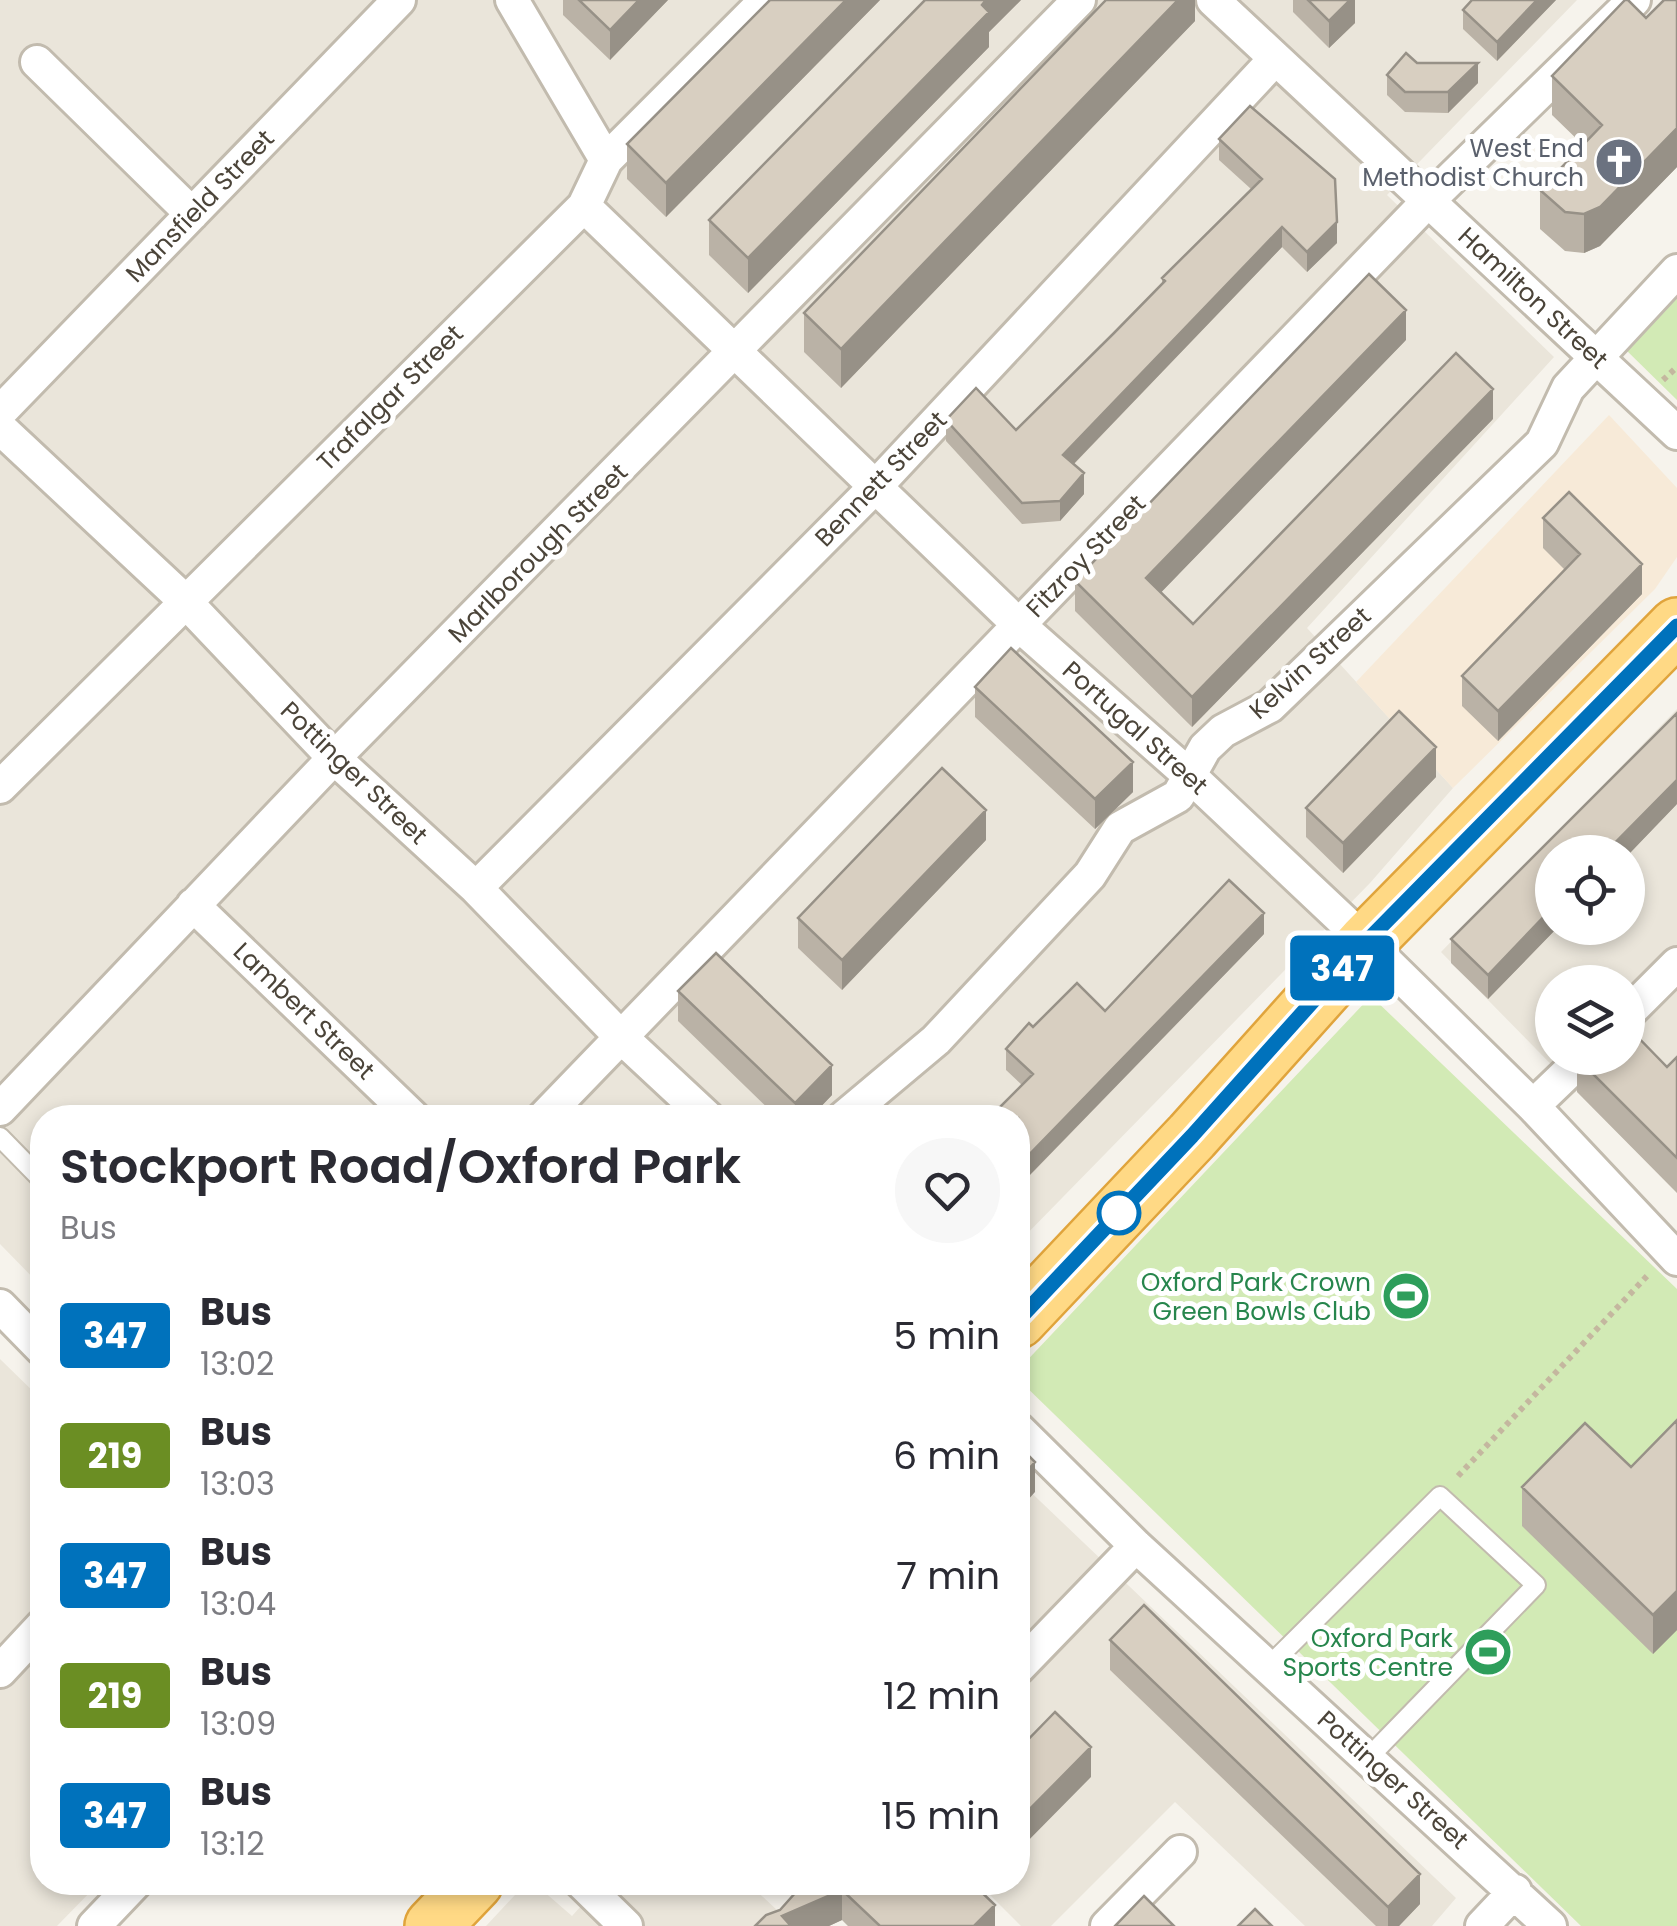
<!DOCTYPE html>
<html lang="en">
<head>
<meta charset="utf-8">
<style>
  body { margin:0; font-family:Poppins,sans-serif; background:#f7f7f7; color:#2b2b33; height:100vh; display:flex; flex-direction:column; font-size:38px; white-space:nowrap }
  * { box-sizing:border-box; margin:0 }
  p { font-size:32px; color:#7c7c81 }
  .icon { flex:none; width:55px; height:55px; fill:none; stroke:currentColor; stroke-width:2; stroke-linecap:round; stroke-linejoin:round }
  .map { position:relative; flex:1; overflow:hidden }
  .details { position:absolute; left:30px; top:1105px; width:1000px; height:790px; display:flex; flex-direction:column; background:#fff; border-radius:40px; box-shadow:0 5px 15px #0003 }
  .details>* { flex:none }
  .badge { padding:0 20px; border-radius:8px; font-size:35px; line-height:65px }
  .buttons { position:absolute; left:1535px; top:835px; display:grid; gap:20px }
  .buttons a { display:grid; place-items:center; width:110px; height:110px; border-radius:50%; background:#fff; box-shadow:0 5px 15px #0003; font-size:50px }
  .map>.badge { position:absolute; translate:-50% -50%; box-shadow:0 0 0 5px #fff }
  .round { display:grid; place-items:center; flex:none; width:105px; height:105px; border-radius:52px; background:#f7f7f7 }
  .head { display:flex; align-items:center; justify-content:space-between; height:170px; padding:0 30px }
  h1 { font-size:48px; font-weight:600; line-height:75px }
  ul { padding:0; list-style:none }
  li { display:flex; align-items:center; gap:30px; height:120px; padding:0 30px }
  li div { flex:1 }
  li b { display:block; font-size:38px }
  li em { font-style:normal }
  li .badge { min-width:110px; font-weight:700; text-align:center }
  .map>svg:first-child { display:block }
  .residential { fill:#eae5da; fill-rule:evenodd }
  .commercial { fill:#f7ead8 }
  .green { fill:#d2eab5 }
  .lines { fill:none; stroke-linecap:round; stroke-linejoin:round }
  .service-casing { stroke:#c2bbae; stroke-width:22 }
  .minor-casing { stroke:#c2bbae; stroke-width:38 }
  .trunk-casing { stroke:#e0a43c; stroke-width:60 }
  .path { stroke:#c4b79f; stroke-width:6; stroke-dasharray:5 5; stroke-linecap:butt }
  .service { stroke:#fff; stroke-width:18 }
  .minor { stroke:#fff; stroke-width:32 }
  .trunk { stroke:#ffd985; stroke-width:55 }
  .wall { fill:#bab2a6 }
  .shaded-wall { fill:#979187 }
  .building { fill:#d8cfc1; stroke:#979187; stroke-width:2.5 }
  .line-casing { stroke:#fff; stroke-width:22 }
  .line { stroke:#0072bc; stroke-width:15 }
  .stop-dot { fill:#fff; stroke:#0072bc; stroke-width:5 }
  .labels { text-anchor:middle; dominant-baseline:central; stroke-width:10; stroke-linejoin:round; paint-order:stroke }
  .worship-label { font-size:25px; fill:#5b616d; stroke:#fff; text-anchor:end }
  .street-label { font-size:25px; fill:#4b4439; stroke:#fff }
  .leisure-label { font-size:25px; fill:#27864d; stroke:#fff; text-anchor:end }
</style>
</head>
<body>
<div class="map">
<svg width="1677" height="1926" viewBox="0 0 1677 1926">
  <rect width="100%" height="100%" fill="#f6f3ec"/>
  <path class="residential" d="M 0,0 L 1577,0 L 1387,195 L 1554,357 L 1307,628 L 1453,788 L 1370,883 L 1018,1243 L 1018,1118 L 42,1118 L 42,1287 L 0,1244 Z
    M 1677,709 L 1677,1193 L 1441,952 ZM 1552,852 L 1628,852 L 1628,928 L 1552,928 ZM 1552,982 L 1628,982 L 1628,1058 L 1552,1058 Z
    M 0,1359 L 42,1400 L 42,1882 L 99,1883 L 57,1926 L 0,1926 Z
    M 1018,1480 L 1456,1898 L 1432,1926 L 1305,1926 L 1175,1802 L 1051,1926 L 1021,1926 L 978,1883 L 1018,1882 Z
    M 527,1882 L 534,1883 L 572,1916 L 602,1883 L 748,1883 L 794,1926 L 486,1926 Z"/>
  <path class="commercial" d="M 1609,415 L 1677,488 L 1677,557 L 1655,589 L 1453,788 L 1356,682 Z"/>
  <path class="green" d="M 1677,294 L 1677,400 L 1624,348 Z
    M 1371,996 L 1677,1289 L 1677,1926 L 1581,1926 L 1018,1379 L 1018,1370 Z"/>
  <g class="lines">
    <g class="service-casing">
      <path id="service" d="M 0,1137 L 42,1180
        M 1269,1666 L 1440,1496 L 1536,1585 L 1369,1757"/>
    </g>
    <g class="minor-casing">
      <path id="minor" d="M 512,0 L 606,160
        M 1213,0 L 1677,433
        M 37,62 L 192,214
        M 584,206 L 1019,625 L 1190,776 L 1366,942 L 1533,1106 L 1677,1259
        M 0,412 L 399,0
        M 0,428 L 184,600 L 334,758 L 476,888 L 621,1037 L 708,1118
        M 0,787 L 584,206 L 606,160 L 766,0
        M 476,888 L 877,485 L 1275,59
        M 193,905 L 414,1118
        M 1628,1013 L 1677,964
        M 1533,1106 L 1583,1058
        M 0,1109 L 334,758 L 1079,0
        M 543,1118 L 1429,200 L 1634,0
        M 843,1118 L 936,1040 L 1090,875 L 1120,828 L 1178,796 L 1205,748 L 1223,731 L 1270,706 L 1542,443 L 1568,388 L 1677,271
        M 0,1306 L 42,1349
        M 1018,1429 L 1136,1546 L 1550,1926
        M 1018,1668 L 1136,1546
        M 0,1671 L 42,1626
        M 581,1882 L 626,1926
        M 94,1926 L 136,1882
        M 1107,1926 L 1180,1852
        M 1482,1926 L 1515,1891"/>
    </g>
    <g class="trunk-casing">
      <path id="trunk" d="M 1018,1320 L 1192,1136 L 1366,942 L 1677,626
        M 433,1926 L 475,1882"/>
    </g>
    <path class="path" d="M 1663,380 L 1677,367
      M 1458,1476 L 1648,1275"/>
    <use href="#service" class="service"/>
    <use href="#minor" class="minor"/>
    <use href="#trunk" class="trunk"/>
  </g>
  <path class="wall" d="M 563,0 L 668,0 L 610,60 L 563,15 Z
    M 770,0 L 880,0 L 666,217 L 627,179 L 627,144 Z
    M 925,0 L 1021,0 L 989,32 L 989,47 L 748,293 L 709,255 L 709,220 Z
    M 1195,0 L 1195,21 L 841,388 L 804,352 L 804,313 Z
    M 1293,0 L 1355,0 L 1355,23 L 1329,48 L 1293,12 Z
    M 1556,0 L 1497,61 L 1463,29 L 1463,10 Z
    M 1677,0 L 1677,167 L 1600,246 L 1584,253 L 1565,251 L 1540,229 L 1540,190 L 1583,145 L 1552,115 L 1552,76 Z
    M 1417,63 L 1478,83 L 1448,113 L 1405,112 L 1387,95 L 1387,75 Z
    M 1219,139 L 1337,243 L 1307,272 L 1282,247 L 1074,464 L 1084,494 L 1060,521 L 1022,524 L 946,441 L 946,420 L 1016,430 L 1114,333 L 1162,284 L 1162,278 L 1251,189 L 1219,160 Z
    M 1406,340 L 1161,592 L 1193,624 L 1493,419 L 1192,727 L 1075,611 L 1075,581 Z
    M 1543,518 L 1642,594 L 1498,741 L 1462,706 L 1462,676 L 1565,570 L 1543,548 Z
    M 975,687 L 1133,792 L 1095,829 L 975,717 Z
    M 1436,777 L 1343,873 L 1306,837 L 1306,808 Z
    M 1677,804 L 1628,855 L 1628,852 L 1552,928 L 1557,928 L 1488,999 L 1451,963 L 1451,939 Z
    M 986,840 L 842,990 L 798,948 L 798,918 Z
    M 1264,934 L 1036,1169 L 1018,1187 L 1018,1118 L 1022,1085 L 1006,1070 L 1006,1049 L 1033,1027 L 1105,1011 Z
    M 678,991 L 832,1095 L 810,1118 L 778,1118 L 678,1021 Z
    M 1677,1057 L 1677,1193 L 1577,1092 L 1577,1058 L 1667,1067 Z
    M 1677,1420 L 1677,1630 L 1653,1654 L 1522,1526 L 1522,1487 L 1631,1467 Z
    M 1110,1640 L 1420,1904 L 1399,1926 L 1376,1926 L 1110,1670 Z
    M 805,1882 L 979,1890 L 995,1926 L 848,1926 L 842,1920 L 829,1926 L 755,1926 L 780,1910 Z"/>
  <path class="shaded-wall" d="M 639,0 L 668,0 L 610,60 L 610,30 Z
    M 846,0 L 880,0 L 666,217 L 666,183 Z
    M 986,0 L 1021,0 L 989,32 L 989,47 L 748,293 L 748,258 Z
    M 1178,0 L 1195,0 L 1195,21 L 841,388 L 841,349 Z
    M 1350,0 L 1355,0 L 1355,23 L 1329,48 L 1329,21 Z
    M 1537,0 L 1556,0 L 1497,61 L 1497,42 Z
    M 1478,63 L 1478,83 L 1448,113 L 1448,92 Z
    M 1677,128 L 1677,167 L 1600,246 L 1584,253 L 1584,214 Z
    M 1337,222 L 1337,243 L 1307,272 L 1307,252 Z
    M 1282,227 L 1282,247 L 1063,475 L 1063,455 Z
    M 1406,310 L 1406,340 L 1146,608 L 1146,578 Z
    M 1493,389 L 1493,419 L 1192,727 L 1192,697 Z
    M 1084,473 L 1084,494 L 1060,521 L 1060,501 Z
    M 1642,564 L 1642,594 L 1498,741 L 1498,711 Z
    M 1436,747 L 1436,777 L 1343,873 L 1343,843 Z
    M 1133,762 L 1133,792 L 1095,829 L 1095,799 Z
    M 1677,780 L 1677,804 L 1628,855 L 1628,852 L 1606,852 Z
    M 986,810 L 986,840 L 842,990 L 842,960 Z
    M 1552,908 L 1552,928 L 1557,928 L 1488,999 L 1488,975 Z
    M 1264,913 L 1264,934 L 1018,1187 L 1018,1166 Z
    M 832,1065 L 832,1095 L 810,1118 L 795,1118 L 795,1103 Z
    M 1035,1462 L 1035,1492 L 1018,1511 L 1018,1481 Z
    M 1677,1591 L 1677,1630 L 1653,1654 L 1653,1615 Z
    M 1091,1747 L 1091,1777 L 1018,1851 L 1018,1821 Z
    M 1420,1874 L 1420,1904 L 1399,1926 L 1388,1926 L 1388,1907 Z
    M 964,1882 L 987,1882 L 964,1905 Z
    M 842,1890 L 842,1920 L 829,1926 L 782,1926 L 782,1916 Z
    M 995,1905 L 995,1926 L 974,1926 Z"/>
  <path class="building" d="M 579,0 L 639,0 L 610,30 Z
    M 770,0 L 846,0 L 666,183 L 627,144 Z
    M 925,0 L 986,0 L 982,5 L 989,12 L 748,258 L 709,220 Z
    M 1106,0 L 1178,0 L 841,349 L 804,313 Z
    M 1308,0 L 1350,0 L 1329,21 Z
    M 1472,0 L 1537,0 L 1497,42 L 1463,10 Z
    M 1625,0 L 1628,0 L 1646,18 L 1664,0 L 1677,0 L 1677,128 L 1600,207 L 1584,214 L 1565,212 L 1540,190 L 1602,125 L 1552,76 Z
    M 1406,53 L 1417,63 L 1478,63 L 1448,92 L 1405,92 L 1387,75 Z
    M 1250,106 L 1335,179 L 1337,222 L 1307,252 L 1282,227 L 1063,455 L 1084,473 L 1060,501 L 1022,503 L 946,420 L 976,388 L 1016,430 L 1114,333 L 1165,281 L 1162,278 L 1262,179 L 1219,139 Z
    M 1369,274 L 1406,310 L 1146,578 L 1193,624 L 1456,353 L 1493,389 L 1192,697 L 1075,581 Z
    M 1569,492 L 1642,564 L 1498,711 L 1462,676 L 1580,554 L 1543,518 Z
    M 1011,648 L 1133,762 L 1095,799 L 975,687 Z
    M 1399,711 L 1436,747 L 1343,843 L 1306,808 Z
    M 1677,713 L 1677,780 L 1606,852 L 1552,852 L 1552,908 L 1488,975 L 1451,939 Z
    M 942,768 L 986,810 L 842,960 L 798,918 Z
    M 1229,880 L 1264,913 L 1018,1166 L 1018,1118 L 989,1118 L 1033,1074 L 1006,1049 L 1029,1023 L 1033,1027 L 1077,983 L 1105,1011 Z
    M 716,953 L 832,1065 L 795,1103 L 678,991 Z
    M 1628,1027 L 1667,1067 L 1677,1057 L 1677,1158 L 1577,1058 L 1628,1058 Z
    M 1677,1420 L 1677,1591 L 1653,1615 L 1522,1487 L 1585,1423 L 1631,1467 Z
    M 1018,1445 L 1035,1462 L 1018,1481 Z
    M 1144,1605 L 1420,1874 L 1388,1907 L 1110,1640 Z
    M 1055,1712 L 1091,1747 L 1018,1821 L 1018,1750 Z
    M 805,1882 L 971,1882 L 995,1905 L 974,1926 L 880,1926 L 842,1890 L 782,1916 L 791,1926 L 755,1926 L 766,1915 L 780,1910 Z
    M 1144,1896 L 1174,1926 L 1115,1926 Z
    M 1255,1909 L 1272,1926 L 1238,1926 Z"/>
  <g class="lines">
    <g class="line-casing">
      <path id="line" d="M 1018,1320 L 1192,1136 L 1366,942 L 1677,626"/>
    </g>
    <use href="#line" class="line"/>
  </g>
  <defs>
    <g id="church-disc" transform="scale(2.5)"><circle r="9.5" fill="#6b7280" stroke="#fff"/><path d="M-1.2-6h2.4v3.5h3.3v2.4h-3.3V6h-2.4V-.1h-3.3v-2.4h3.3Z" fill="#fff"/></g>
    <g id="stadium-disc" transform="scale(2.5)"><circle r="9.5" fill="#2e9e5b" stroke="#fff"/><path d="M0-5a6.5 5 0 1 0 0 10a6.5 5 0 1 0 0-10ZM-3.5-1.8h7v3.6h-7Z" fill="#fff"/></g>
  </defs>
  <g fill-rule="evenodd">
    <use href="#church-disc" x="1619" y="162"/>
    <use href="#stadium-disc" x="1406" y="1296"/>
    <use href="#stadium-disc" x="1488" y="1652"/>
  </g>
  <circle class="stop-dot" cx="1119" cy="1213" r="20"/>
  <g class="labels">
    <g class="worship-label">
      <text x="1584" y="148">West End<tspan x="1584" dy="29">Methodist Church</tspan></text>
    </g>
    <g class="street-label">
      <text transform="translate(200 206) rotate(-46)">Mansfield Street</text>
      <text transform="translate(1533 298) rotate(43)">Hamilton Street</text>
      <text transform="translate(390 398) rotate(-45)">Trafalgar Street</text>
      <text transform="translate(881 479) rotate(-46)">Bennett Street</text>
      <text transform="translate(538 553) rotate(-45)">Marlborough Street</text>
      <text transform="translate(1086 556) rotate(-46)">Fitzroy Street</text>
      <text transform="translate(1310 663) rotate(-42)">Kelvin Street</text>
      <text transform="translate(1135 728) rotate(42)">Portugal Street</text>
      <text transform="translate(354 773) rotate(44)">Pottinger Street</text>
      <text transform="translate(304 1011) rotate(44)">Lambert Street</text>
      <text transform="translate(1393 1780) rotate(42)">Pottinger Street</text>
    </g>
    <g class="leisure-label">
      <text x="1371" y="1282">Oxford Park Crown<tspan x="1371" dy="29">Green Bowls Club</tspan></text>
      <text x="1453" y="1638">Oxford Park<tspan x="1453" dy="29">Sports Centre</tspan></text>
    </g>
  </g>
</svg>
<div class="buttons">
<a><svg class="icon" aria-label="locate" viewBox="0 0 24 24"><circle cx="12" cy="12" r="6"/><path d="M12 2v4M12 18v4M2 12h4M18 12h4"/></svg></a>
<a><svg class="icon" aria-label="layers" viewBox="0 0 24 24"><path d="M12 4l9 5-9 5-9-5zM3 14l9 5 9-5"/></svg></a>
</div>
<b class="badge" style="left:1342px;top:968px;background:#0072bc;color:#fff">347</b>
<section class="details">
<div class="head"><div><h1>Stockport Road/Oxford Park</h1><p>Bus</p></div><a class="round"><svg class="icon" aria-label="heart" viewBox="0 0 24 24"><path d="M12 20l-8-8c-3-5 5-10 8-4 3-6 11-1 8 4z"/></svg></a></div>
<ul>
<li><span class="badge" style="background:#0072bc;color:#fff">347</span><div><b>Bus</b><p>13:02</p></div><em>5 min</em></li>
<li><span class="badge" style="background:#6b8e23;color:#fff">219</span><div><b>Bus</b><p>13:03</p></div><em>6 min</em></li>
<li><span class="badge" style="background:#0072bc;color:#fff">347</span><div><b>Bus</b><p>13:04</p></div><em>7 min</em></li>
<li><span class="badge" style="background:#6b8e23;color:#fff">219</span><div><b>Bus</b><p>13:09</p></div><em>12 min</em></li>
<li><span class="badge" style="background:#0072bc;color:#fff">347</span><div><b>Bus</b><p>13:12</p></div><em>15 min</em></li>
</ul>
</section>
</div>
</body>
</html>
